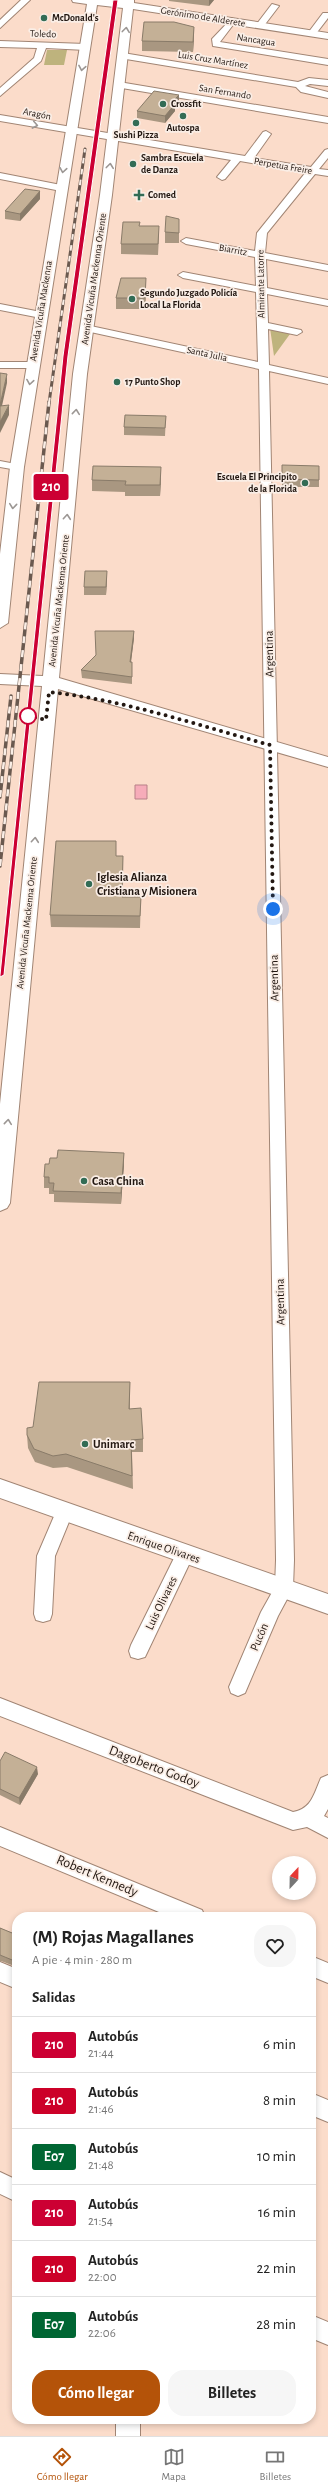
<!DOCTYPE html>
<html lang="es">
<head>
<meta charset="utf-8">
<style>
  body { margin:0; font-family:"Alegreya Sans",sans-serif; background:#f6f6f6; color:#222; height:100vh; display:flex; flex-direction:column; font-size:15px; white-space:nowrap }
  * { box-sizing:border-box; margin:0 }
  p { font-size:13px; color:#767676 }
  .icon { flex:none; width:22px; height:22px; fill:none; stroke:currentColor; stroke-width:2; stroke-linecap:round; stroke-linejoin:round }
  .map { position:relative; flex:1; overflow:hidden }
  .details { position:absolute; left:12px; top:1912px; width:304px; height:512px; display:flex; flex-direction:column; background:#fff; border-radius:16px; box-shadow:0 2px 6px #0003 }
  .details>* { flex:none }
  .badge { padding:0 8px; border-radius:3px; font-size:14px; line-height:26px }
  .needle { width:26px; rotate:22deg }
  .fabs { position:absolute; left:272px; top:1856px; display:grid; gap:8px }
  .fabs a { display:grid; place-items:center; width:44px; height:44px; border-radius:50%; background:#fff; box-shadow:0 2px 6px #0003; font-size:20px }
  .you { position:absolute; width:20px; height:20px; margin:-10px; border:3px solid #fff; border-radius:50%; background:#1a73e8; box-shadow:0 0 0 6px #1a73e833 }
  .map>.badge { position:absolute; translate:-50% -50%; box-shadow:0 0 0 2px #fff }
  h2 { padding:0 20px; font-size:15px; line-height:36px }
  .round { display:grid; place-items:center; flex:none; width:42px; height:42px; border-radius:16px; background:#f6f6f6 }
  .head { display:flex; align-items:center; justify-content:space-between; height:68px; padding:0 20px }
  h1 { font-size:19px; font-weight:700; line-height:30px }
  .cta { display:flex; gap:8px; margin-top:auto; padding:8px 20px }
  .cta a { flex:1; height:46px; border-radius:16px; background:#b45309; color:#fff; font-size:16px; font-weight:700; line-height:46px; text-align:center }
  .cta a+a { background:#f6f6f6; color:#222 }
  ul { padding:0; list-style:none }
  li { display:flex; align-items:center; gap:12px; height:56px; padding:0 20px; border-top:1px solid #e0e0e0 }
  li div { flex:1 }
  li b { display:block; font-size:15px }
  li em { font-style:normal }
  li .badge { min-width:44px; font-weight:700; text-align:center }
  .tabs { display:flex; justify-content:space-around; align-items:center; height:56px; border-top:1px solid #e0e0e0; background:#fff; font-size:11px; color:#767676 }
  .tabs a { display:grid; justify-items:center; gap:2px }
  .tabs .current { color:#b45309 }
  .map>svg:first-child { display:block }
  .green { fill:#beb37d }
  .water { fill:#f6acb9; stroke:#b78087 }
  .lines { fill:none; stroke-linecap:round; stroke-linejoin:round }
  .minor-casing { stroke:#a18574; stroke-width:2 }
  .major-casing { stroke:#a18574; stroke-width:2 }
  .minor { fill:#fff; fill-rule:evenodd }
  .major { fill:#fff; fill-rule:evenodd }
  .rail-far1-casing { stroke:#6a594f; stroke-width:3 }
  .rail-casing { stroke:#6a594f; stroke-width:3.5 }
  .rail-far1 { stroke:#faeee6; stroke-width:2; stroke-dasharray:5.5; stroke-linecap:butt }
  .rail { stroke:#faeee6; stroke-width:2.5; stroke-dasharray:7; stroke-linecap:butt }
  .wall { fill:#a99781 }
  .shaded-wall { fill:#897b69 }
  .building { fill:#c4b096; stroke:#897b69 }
  .oneway { stroke:#9c9794 }
  .line { fill:#c03; stroke:#fff }
  .walk { stroke:#231812; stroke-width:4; stroke-dasharray:0 7.2 }
  .poi-dot { fill:#326c55; stroke:#faeee6; stroke-width:1.5 }
  .stop-dot { fill:#fff; stroke:#c03; stroke-width:2 }
  .labels { text-anchor:middle; dominant-baseline:central; stroke-width:3.5; stroke-linejoin:round; paint-order:stroke }
  .far-street-label { font-size:10px; fill:#231812; stroke:#faeee6 }
  .far-poi-label { font-size:10px; font-weight:bold; fill:#231812; stroke:#faeee6; text-anchor:start }
  .street-label { font-size:12px; fill:#231812; stroke:#faeee6 }
  .poi-label { font-size:12px; font-weight:bold; fill:#231812; stroke:#faeee6; text-anchor:start }
  .near-street-label { font-size:14px; fill:#231812; stroke:#faeee6 }
</style>
</head>
<body>
<div class="map">
<svg width="328" height="2436" viewBox="0 0 328 2436">
  <rect width="100%" height="100%" fill="#fbdcca"/>
  <path class="green" d="M 47,50 L 67,50 L 64,65 L 44,65 Z
    M 270,328 L 289,331 L 290,334 L 274,356 Z"/>
  <path class="water" d="M 135,785 L 147,785 L 147,799 L 135,799 Z"/>
  <g class="lines">
    <g class="minor-casing">
      <path id="minor" d="M 21,0 L 30,0 L 0,28 L 0,20 Z
        M 272,4 L 279,6 L 263,27 L 257,27 L 256,25 Z
        M 323,13 L 328,13 L 328,18 L 315,35 L 309,35 L 308,33 Z
        M 232,18 L 236,21 L 220,42 L 328,59 L 328,65 L 213,46 L 212,39 Z
        M 0,41 L 86,44 L 90,47 L 86,50 L 46,48 L 41,61 L 0,96 L 0,88 L 34,58 L 37,48 L 0,47 Z
        M 123,53 L 298,82 L 309,78 L 328,80 L 328,86 L 310,84 L 305,86 L 328,92 L 328,98 L 301,92 L 296,87 L 120,58 L 119,56 Z
        M 119,82 L 328,117 L 328,123 L 116,87 L 116,83 Z
        M 0,115 L 245,156 L 263,132 L 266,131 L 271,134 L 254,158 L 311,167 L 325,150 L 328,149 L 328,158 L 319,169 L 328,170 L 328,176 L 315,174 L 267,233 L 265,253 L 328,265 L 328,271 L 266,259 L 267,288 L 328,300 L 328,306 L 267,294 L 268,323 L 301,330 L 302,332 L 297,335 L 268,329 L 269,365 L 328,378 L 328,384 L 269,371 L 294,1560 L 293,1588 L 278,1616 L 245,1693 L 238,1696 L 231,1693 L 229,1687 L 261,1612 L 275,1587 L 276,1560 L 259,369 L 86,331 L 81,328 L 86,325 L 258,362 L 256,292 L 183,278 L 178,275 L 183,272 L 256,286 L 255,257 L 186,244 L 181,241 L 186,238 L 255,251 L 257,233 L 306,172 L 240,161 L 225,179 L 222,180 L 217,177 L 231,160 L 0,121 Z
        M 0,173 L 61,185 L 66,188 L 61,191 L 0,179 Z
        M 0,304 L 41,312 L 46,315 L 41,318 L 0,310 Z
        M 0,362 L 33,362 L 38,365 L 33,368 L 0,368 Z
        M 0,461 L 21,465 L 23,467 L 17,470 L 0,467 Z
        M 64,1504 L 70,1507 L 73,1512 L 55,1556 L 52,1614 L 50,1620 L 43,1622 L 36,1620 L 34,1614 L 37,1556 L 58,1507 Z
        M 185,1546 L 191,1548 L 194,1554 L 145,1657 L 138,1659 L 131,1657 L 129,1651 L 131,1645 L 179,1548 Z
        M 0,1698 L 293,1812 C 312,1809 314,1793 321,1778 L 328,1775 L 328,1809 L 324,1816 L 328,1818 L 328,1838 L 307,1827 L 293,1830 L 0,1716 Z
        M 0,1827 L 202,1910 L 205,1917 L 171,1917 L 0,1846 Z
        M 311,1956 L 328,1963 L 328,1983 L 311,1976 Z
        M 0,1962 L 17,1969 L 17,1989 L 0,1982 Z
        M 311,2093 L 328,2100 L 328,2122 L 311,2115 Z
        M 0,2172 L 17,2180 L 17,2202 L 0,2194 Z
        M 311,2315 L 328,2322 L 328,2345 L 311,2338 Z
        M 116,2419 L 140,2419 L 140,2436 L 116,2436 Z"/>
    </g>
    <g class="major-casing">
      <path id="major" d="M 72,0 L 134,0 L 134,3 L 328,33 L 328,39 L 133,9 L 112,195 L 87,374 L 59,678 L 328,757 L 328,767 L 58,689 L 10,1203 L 7,1208 L 0,1211 L 0,1104 L 42,686 L 0,684 L 0,674 L 43,676 L 73,374 L 100,195 L 123,8 L 97,5 L 24,467 L 8,623 L 0,628 L 0,554 L 10,467 L 87,4 L 73,2 Z
        M 0,1479 L 328,1594 L 328,1614 L 0,1498 Z"/>
    </g>
    <use href="#minor" class="minor"/>
    <use href="#major" class="major"/>
    <g class="rail-far1-casing">
      <path id="rail-far1" d="M 49,403 L 85,149"/>
    </g>
    <g class="rail-casing">
      <path id="rail" d="M 0,797 L 11,696
        M 0,866 L 49,402"/>
    </g>
    <use href="#rail-far1" class="rail-far1"/>
    <use href="#rail" class="rail"/>
  </g>
  <path class="wall" d="M 169,0 L 214,0 L 209,6 L 169,1 Z
    M 194,27 L 194,37 L 193,52 L 142,51 L 142,41 Z
    M 179,102 L 175,106 L 175,111 L 165,123 L 137,118 L 137,111 Z
    M 40,191 L 40,199 L 20,221 L 5,219 L 5,211 Z
    M 179,219 L 179,243 L 165,243 L 165,232 Z
    M 140,226 L 159,236 L 158,255 L 121,254 L 121,244 Z
    M 146,289 L 145,309 L 116,309 L 116,298 Z
    M 166,416 L 165,436 L 124,435 L 124,427 Z
    M 282,465 L 319,480 L 319,487 L 282,487 Z
    M 161,478 L 160,496 L 125,496 L 125,492 L 92,491 L 92,480 Z
    M 107,579 L 106,595 L 84,595 L 84,587 Z
    M 134,631 L 134,638 L 131,662 L 132,662 L 132,684 L 82,678 L 81,670 Z
    M 116,856 L 123,856 L 122,897 L 141,897 L 140,928 L 51,927 L 50,915 Z
    M 124,1153 L 124,1164 L 121,1204 L 54,1202 L 54,1194 L 49,1194 L 49,1188 L 44,1188 L 44,1177 L 49,1164 L 57,1158 Z
    M 130,1382 L 130,1409 L 143,1439 L 143,1452 L 132,1452 L 133,1489 L 67,1467 L 53,1468 L 35,1462 L 28,1448 L 27,1435 L 33,1427 Z
    M 0,1761 L 38,1774 L 20,1805 L 0,1795 Z
    M 0,1928 L 17,1935 L 17,1967 L 1,1961 L 0,1962 Z"/>
  <path class="shaded-wall" d="M 209,0 L 214,0 L 209,6 Z
    M 194,27 L 194,37 L 193,52 L 193,42 Z
    M 179,95 L 179,102 L 175,106 L 175,111 L 165,123 L 165,116 L 171,103 Z
    M 40,191 L 40,199 L 20,221 L 20,214 Z
    M 146,278 L 146,289 L 145,309 L 145,298 Z
    M 7,374 L 7,383 L 0,415 L 0,405 Z
    M 9,405 L 9,415 L 0,433 L 0,422 Z
    M 161,467 L 161,478 L 160,496 L 160,485 Z
    M 107,571 L 107,579 L 106,595 L 106,587 Z
    M 134,631 L 134,638 L 130,669 L 130,662 Z
    M 123,856 L 123,869 L 122,910 L 122,897 Z
    M 124,1153 L 124,1164 L 121,1204 L 121,1193 Z
    M 37,1767 L 38,1774 L 20,1805 L 19,1798 Z"/>
  <path class="building" d="M 144,22 L 174,22 L 194,27 L 193,42 L 142,41 Z
    M 154,91 L 179,95 L 171,103 L 175,104 L 165,116 L 137,111 Z
    M 25,189 L 40,191 L 20,214 L 5,211 Z
    M 166,216 L 179,219 L 179,233 L 165,232 Z
    M 123,222 L 140,222 L 139,226 L 159,226 L 158,244 L 121,244 Z
    M 121,278 L 146,278 L 145,298 L 116,298 Z
    M 0,373 L 7,374 L 0,405 Z
    M 9,405 L 0,422 L 0,406 Z
    M 125,415 L 166,416 L 165,428 L 124,427 Z
    M 282,465 L 319,466 L 319,480 L 282,479 Z
    M 93,466 L 161,467 L 160,485 L 125,485 L 126,481 L 92,480 Z
    M 85,571 L 107,571 L 106,587 L 84,587 Z
    M 95,631 L 134,631 L 130,662 L 132,662 L 132,677 L 81,670 L 96,655 Z
    M 56,841 L 116,841 L 116,856 L 123,856 L 122,897 L 141,897 L 140,916 L 50,915 Z
    M 58,1150 L 124,1153 L 121,1193 L 53,1191 L 54,1183 L 49,1183 L 49,1177 L 44,1177 L 45,1164 L 49,1164 L 50,1158 L 57,1158 Z
    M 39,1382 L 130,1382 L 129,1409 L 141,1408 L 143,1439 L 131,1440 L 132,1476 L 66,1454 L 53,1456 L 34,1449 L 27,1435 L 27,1428 L 33,1427 Z
    M 5,1752 L 37,1767 L 19,1798 L 0,1789 L 0,1761 Z
    M 0,1928 L 17,1935 L 17,1962 L 0,1955 Z"/>
  <defs><path id="oneway-chevron" d="M-2-3.5L2.5 0L-2 3.5" fill="none" stroke-width="1.6" stroke-linecap="round" stroke-linejoin="round"/></defs>
  <g class="oneway">
    <use href="#oneway-chevron" transform="translate(126 30) rotate(-83)"/>
    <use href="#oneway-chevron" transform="translate(82 68) rotate(100)"/>
    <use href="#oneway-chevron" transform="translate(35 125) rotate(11)"/>
    <use href="#oneway-chevron" transform="translate(110 166) rotate(-83)"/>
    <use href="#oneway-chevron" transform="translate(63 170) rotate(99)"/>
    <use href="#oneway-chevron" transform="translate(30 382) rotate(99)"/>
    <use href="#oneway-chevron" transform="translate(76 412) rotate(-84)"/>
    <use href="#oneway-chevron" transform="translate(13 506) rotate(96)"/>
    <use href="#oneway-chevron" transform="translate(67 517) rotate(-85)"/>
    <use href="#oneway-chevron" transform="translate(35 840) rotate(-85)"/>
    <use href="#oneway-chevron" transform="translate(8 1122) rotate(-84)"/>
  </g>
  <path class="line" d="M 113,0 L 118,0 L 68,356 L 4,975 L 0,977 L 0,975 L 63,356 Z"/>
  <g class="lines">
    <path class="walk" d="M 28,716 L 46,720 L 49,692 C 125,700 197,725 270,745 L 273,909"/>
  </g>
  <g class="poi-dot">
    <circle cx="44" cy="18" r="4"/>
    <circle cx="163" cy="104" r="4"/>
    <circle cx="183" cy="116" r="4"/>
    <circle cx="136" cy="123" r="4"/>
    <circle cx="133" cy="164" r="4"/>
    <path d="M137 189h4v4h4v4h-4v4h-4v-4h-4v-4h4z"/>
    <circle cx="132" cy="299" r="4"/>
    <circle cx="117" cy="382" r="4"/>
    <circle cx="305" cy="483" r="4"/>
    <circle cx="89" cy="884" r="4"/>
    <circle cx="84" cy="1181" r="4"/>
    <circle cx="85" cy="1444" r="4"/>
  </g>
  <circle class="stop-dot" cx="28" cy="716" r="8"/>
  <g class="labels">
    <g class="far-street-label">
      <text transform="translate(203 17) rotate(9)">Gerónimo de Alderete</text>
      <text transform="translate(43 34) rotate(2)">Toledo</text>
      <text transform="translate(256 40) rotate(9)">Nancagua</text>
      <text transform="translate(213 60) rotate(9)">Luis Cruz Martínez</text>
      <text transform="translate(225 92) rotate(9)">San Fernando</text>
      <text transform="translate(37 114) rotate(11)">Aragón</text>
      <text transform="translate(283 166) rotate(10)">Perpetua Freire</text>
      <text transform="translate(233 250) rotate(10)">Biarritz</text>
      <text transform="translate(94 279) rotate(-82)">Avenida Vicuña Mackenna Oriente</text>
      <text transform="translate(261 284) rotate(-91)">Almirante Latorre</text>
      <text transform="translate(41 311) rotate(-81)">Avenida Vicuña Mackenna</text>
      <text transform="translate(207 354) rotate(12)">Santa Julia</text>
      <text transform="translate(59 601) rotate(-84)">Avenida Vicuña Mackenna Oriente</text>
      <text transform="translate(27 923) rotate(-84)">Avenida Vicuña Mackenna Oriente</text>
    </g>
    <g class="far-poi-label">
      <text x="52" y="18">McDonald's</text>
      <text x="171" y="104">Crossfit</text>
      <text x="183" y="128" text-anchor="middle">Autospa</text>
      <text x="136" y="135" text-anchor="middle">Sushi Pizza</text>
      <text x="141" y="158">Sambra Escuela<tspan x="141" dy="12">de Danza</tspan></text>
      <text x="148" y="195">Comed</text>
      <text x="140" y="293">Segundo Juzgado Policía<tspan x="140" dy="12">Local La Florida</tspan></text>
      <text x="125" y="382">17 Punto Shop</text>
      <text x="297" y="477" text-anchor="end">Escuela El Principito<tspan x="297" dy="12">de la Florida</tspan></text>
    </g>
    <g class="street-label">
      <text transform="translate(269 654) rotate(-91)">Argentina</text>
      <text transform="translate(274 978) rotate(-91)">Argentina</text>
      <text transform="translate(280 1302) rotate(-91)">Argentina</text>
      <text transform="translate(164 1547) rotate(19)">Enrique Olivares</text>
      <text transform="translate(161 1603) rotate(-64)">Luis Olivares</text>
      <text transform="translate(259 1637) rotate(-67)">Pucón</text>
    </g>
    <g class="poi-label">
      <text x="97" y="877">Iglesia Alianza<tspan x="97" dy="14">Cristiana y Misionera</tspan></text>
      <text x="92" y="1181">Casa China</text>
      <text x="93" y="1444">Unimarc</text>
    </g>
    <g class="near-street-label">
      <text transform="translate(154 1767) rotate(21)">Dagoberto Godoy</text>
      <text transform="translate(97 1876) rotate(23)">Robert Kennedy</text>
    </g>
  </g>
</svg>
<div class="fabs">
<a><svg class="needle" viewBox="-14 -14 28 28"><path d="M0-13l5 13h-10z" fill="#e53935"/><path d="M0 13l5-13h-10z" fill="#767676"/></svg></a>
</div>
<div class="you" style="left:273px;top:909px"></div>
<b class="badge" style="left:51px;top:487px;background:#c03;color:#fff">210</b>
<section class="details">
<div class="head"><div><h1>(M) Rojas Magallanes</h1><p>A pie · 4 min · 280 m</p></div><a class="round"><svg class="icon" aria-label="heart" viewBox="0 0 24 24"><path d="M12 20l-8-8c-3-5 5-10 8-4 3-6 11-1 8 4z"/></svg></a></div>
<h2>Salidas</h2>
<ul>
<li><span class="badge" style="background:#c03;color:#fff">210</span><div><b>Autobús</b><p>21:44</p></div><em>6 min</em></li>
<li><span class="badge" style="background:#cc0028;color:#fff">210</span><div><b>Autobús</b><p>21:46</p></div><em>8 min</em></li>
<li><span class="badge" style="background:#063;color:#fff">E07</span><div><b>Autobús</b><p>21:48</p></div><em>10 min</em></li>
<li><span class="badge" style="background:#c03;color:#fff">210</span><div><b>Autobús</b><p>21:54</p></div><em>16 min</em></li>
<li><span class="badge" style="background:#cc0028;color:#fff">210</span><div><b>Autobús</b><p>22:00</p></div><em>22 min</em></li>
<li><span class="badge" style="background:#063;color:#fff">E07</span><div><b>Autobús</b><p>22:06</p></div><em>28 min</em></li>
</ul>
<div class="cta"><a>Cómo llegar</a><a>Billetes</a></div>
</section>
</div>
<nav class="tabs">
<a class="current"><svg class="icon" aria-label="directions" viewBox="0 0 24 24"><path d="M12 3l9 9-9 9-9-9zM9 14v-3h6M13 9l2 2-2 2"/></svg>Cómo llegar</a>
<a><svg class="icon" aria-label="map" viewBox="0 0 24 24"><path d="M3 6l6-2 6 2 6-2v14l-6 2-6-2-6 2zM9 4v14M15 6v14"/></svg>Mapa</a>
<a><svg class="icon" aria-label="tickets" viewBox="0 0 24 24"><path d="M3 7h18v10H3zM15 7v10"/></svg>Billetes</a>
</nav>
</body>
</html>
